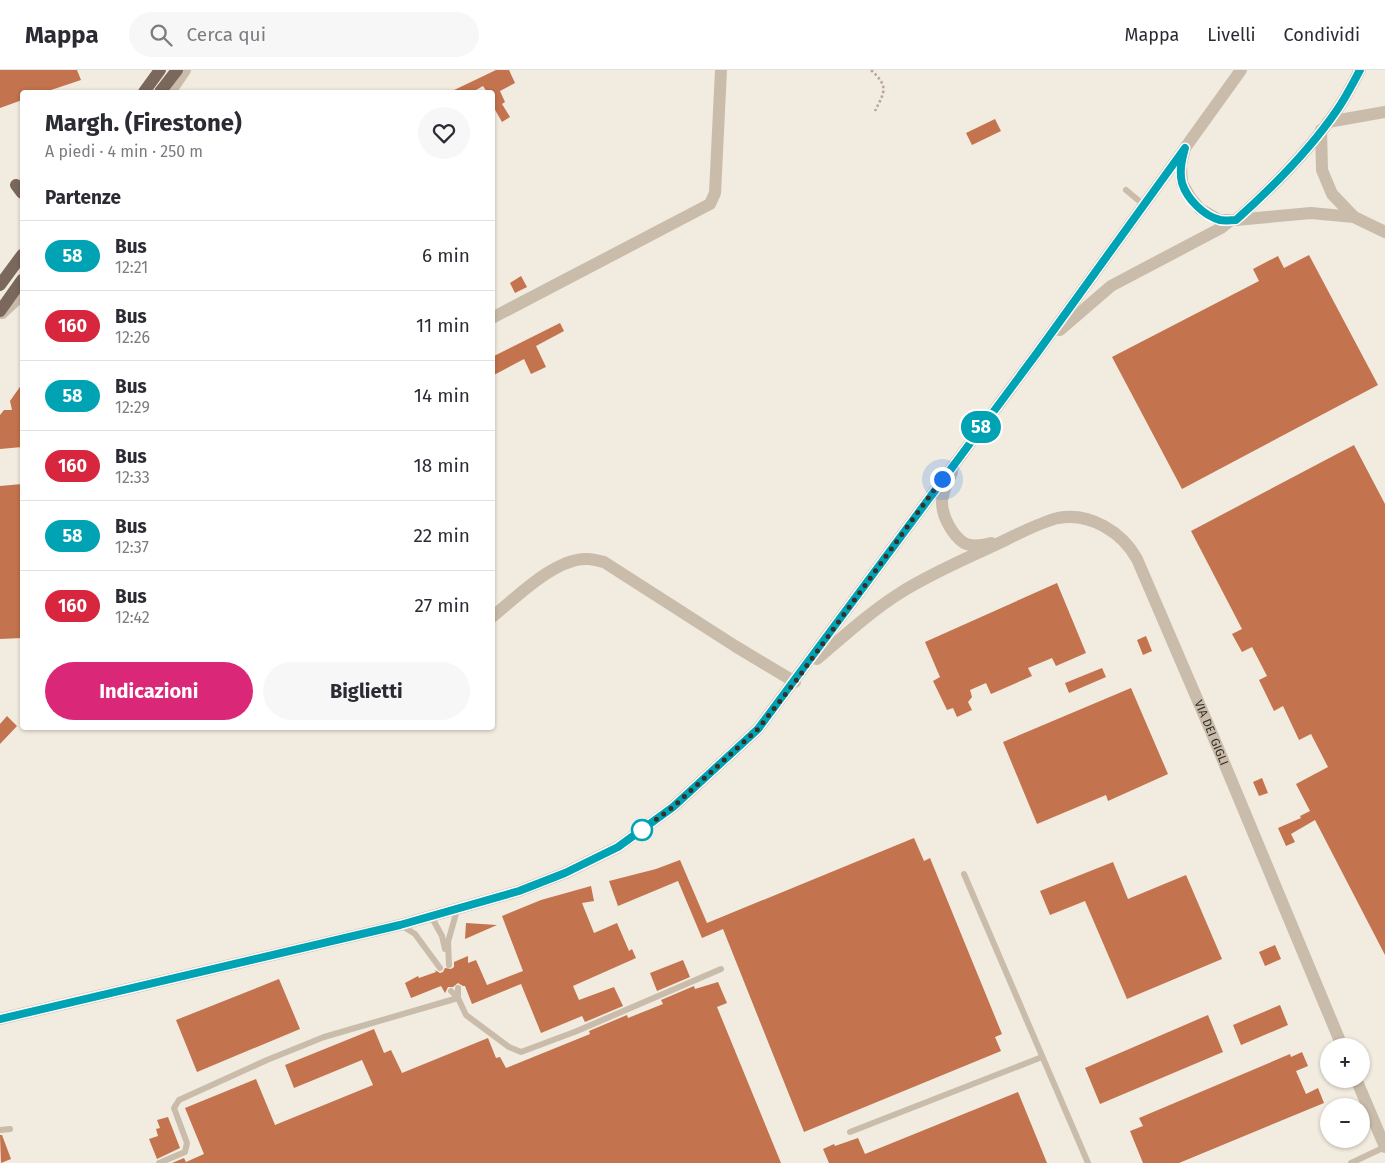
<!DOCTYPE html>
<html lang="it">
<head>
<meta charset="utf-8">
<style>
  body { margin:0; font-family:"Fira Sans",sans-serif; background:#f7f7f7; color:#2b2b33; height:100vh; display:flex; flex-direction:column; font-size:19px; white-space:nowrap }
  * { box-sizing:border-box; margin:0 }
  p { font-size:16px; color:#7c7c81 }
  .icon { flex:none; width:28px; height:28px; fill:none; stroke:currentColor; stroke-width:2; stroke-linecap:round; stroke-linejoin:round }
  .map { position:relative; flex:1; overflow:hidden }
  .details { position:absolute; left:20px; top:20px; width:475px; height:640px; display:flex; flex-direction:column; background:#fff; border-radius:5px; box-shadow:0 1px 4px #0004 }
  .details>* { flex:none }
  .badge { padding:0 10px; border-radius:16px; font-size:18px; line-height:32px }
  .controls { position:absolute; left:1320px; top:968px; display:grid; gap:10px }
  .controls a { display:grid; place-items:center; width:50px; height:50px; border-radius:50%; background:#fff; box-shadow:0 1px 4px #0004; font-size:25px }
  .you { position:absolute; width:25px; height:25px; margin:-12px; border:4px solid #fff; border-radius:50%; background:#1a73e8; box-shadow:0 0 0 8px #1a73e833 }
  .map>.badge { position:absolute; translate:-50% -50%; box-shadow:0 0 0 2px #fff }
  h2 { padding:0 25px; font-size:19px; line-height:45px }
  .round { display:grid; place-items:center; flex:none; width:52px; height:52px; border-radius:26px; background:#f7f7f7 }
  .headline { display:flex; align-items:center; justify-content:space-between; height:85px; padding:0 25px }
  h1 { font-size:24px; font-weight:700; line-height:38px }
  .primary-button { display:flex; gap:10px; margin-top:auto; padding:10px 25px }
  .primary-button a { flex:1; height:58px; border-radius:30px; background:#db2777; color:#fff; font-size:20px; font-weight:700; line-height:58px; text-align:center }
  .primary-button a+a { background:#f7f7f7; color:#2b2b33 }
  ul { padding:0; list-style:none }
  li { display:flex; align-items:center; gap:15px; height:70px; padding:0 25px; border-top:1px solid #e1e1e2 }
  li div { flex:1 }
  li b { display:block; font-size:19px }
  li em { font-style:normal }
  li .badge { min-width:55px; font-weight:700; text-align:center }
  header { display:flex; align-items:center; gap:30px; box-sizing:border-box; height:70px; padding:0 25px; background:#fff; border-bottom:1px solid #e1e1e2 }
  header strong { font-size:24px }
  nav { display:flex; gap:28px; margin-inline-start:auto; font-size:18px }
  .search { width:350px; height:45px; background:#f7f7f7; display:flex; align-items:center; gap:12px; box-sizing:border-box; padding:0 18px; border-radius:28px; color:#7c7c81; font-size:19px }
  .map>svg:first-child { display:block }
  .building { fill:#c3734d }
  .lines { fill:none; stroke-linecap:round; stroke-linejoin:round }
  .path { stroke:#b6a695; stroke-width:2.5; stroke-dasharray:2.5 2.5; stroke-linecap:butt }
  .service { stroke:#cabcab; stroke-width:6 }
  .minor { stroke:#cabcab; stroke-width:12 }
  .primary { stroke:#7a685c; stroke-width:12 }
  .line-casing { stroke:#fff; stroke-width:11 }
  .line { stroke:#00a3b4; stroke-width:8 }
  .walk { stroke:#38302a; stroke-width:5; stroke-dasharray:0 9 }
  .stop-dot { fill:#fff; stroke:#00a3b4; stroke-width:2.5 }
  .labels { text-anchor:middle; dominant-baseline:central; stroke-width:4; stroke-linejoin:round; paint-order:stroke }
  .street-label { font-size:12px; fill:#38302a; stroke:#faf4eb }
</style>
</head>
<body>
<header>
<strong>Mappa</strong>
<div class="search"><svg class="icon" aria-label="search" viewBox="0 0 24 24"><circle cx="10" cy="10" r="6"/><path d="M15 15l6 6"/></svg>Cerca qui</div>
<nav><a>Mappa</a><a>Livelli</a><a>Condividi</a></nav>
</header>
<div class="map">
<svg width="1385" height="1093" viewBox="0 0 1385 1093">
  <rect width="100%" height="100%" fill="#f2ebdf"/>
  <path class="building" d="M 0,0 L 77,0 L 81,10 L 45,22 L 22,22 L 22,30 L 0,38 Z
    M 496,0 L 509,0 L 515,13 L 500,21 L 505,32 L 502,34 L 510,47 L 502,52 L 494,38 L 492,39 L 492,22 L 487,22 L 483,16 L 476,20 L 477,22 L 450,22 Z
    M 995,49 L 1001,61 L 972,75 L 966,63 Z
    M 1309,185 L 1378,315 L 1182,419 L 1112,287 L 1259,211 L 1253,199 L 1278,186 L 1284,198 Z
    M 521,206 L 527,217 L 515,223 L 510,213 Z
    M 560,253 L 564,261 L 536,276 L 546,297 L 531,304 L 524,289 L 492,306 L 492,287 Z
    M 22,314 L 22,377 L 0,379 L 0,345 L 4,340 L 12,340 L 10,331 Z
    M 1354,375 L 1385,434 L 1385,885 L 1315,750 L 1291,764 L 1295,772 L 1286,776 L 1278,758 L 1301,748 L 1300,746 L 1310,741 L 1296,714 L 1328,697 L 1311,664 L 1299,670 L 1283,636 L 1274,641 L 1259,610 L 1267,606 L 1252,577 L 1242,582 L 1232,564 L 1242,559 L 1191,461 Z
    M 22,414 L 22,568 L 0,569 L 0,416 Z
    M 1057,513 L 1086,583 L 1056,596 L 1052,588 L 1028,598 L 1032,606 L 991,624 L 986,613 L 970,620 L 972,627 L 968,632 L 972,640 L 957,647 L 953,638 L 947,640 L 933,611 L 940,607 L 925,572 Z
    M 1146,566 L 1152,581 L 1143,585 L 1137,570 Z
    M 1102,598 L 1106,607 L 1069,623 L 1065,613 Z
    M 1131,618 L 1168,704 L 1108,731 L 1106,725 L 1037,754 L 1003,672 Z
    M 7,646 L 17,656 L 0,674 L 0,654 Z
    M 1262,708 L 1268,723 L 1259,726 L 1253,712 Z
    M 914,768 L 924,791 L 930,788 L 1002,964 L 995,967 L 1001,981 L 804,1062 L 723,859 L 702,868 L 678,811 L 618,836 L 609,811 L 656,799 L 680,790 L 707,853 Z
    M 1113,792 L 1128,829 L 1186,805 L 1222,889 L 1127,929 L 1085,831 L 1050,845 L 1040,821 Z
    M 591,816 L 594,831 L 582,833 L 594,863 L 617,853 L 629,881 L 632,879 L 636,888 L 573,916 L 579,930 L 614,917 L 623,936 L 585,952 L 582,946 L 541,963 L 521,914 L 472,934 L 465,916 L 463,916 L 458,913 L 453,917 L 448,917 L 445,923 L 441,916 L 411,928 L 405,913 L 418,906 L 419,908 L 436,902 L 435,900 L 440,903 L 443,902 L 445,898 L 451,899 L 454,897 L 454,892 L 468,886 L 468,893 L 476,890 L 487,915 L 523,901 L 502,846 L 541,830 Z
    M 466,853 L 497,855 L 465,869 Z
    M 1275,875 L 1281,889 L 1265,896 L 1259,882 Z
    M 683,890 L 690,907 L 657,921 L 650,903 Z
    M 279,909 L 300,959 L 197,1002 L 176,950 Z
    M 718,912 L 727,933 L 717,937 L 781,1093 L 172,1093 L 184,1088 L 186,1092 L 204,1084 L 185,1038 L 256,1009 L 275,1055 L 373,1015 L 362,990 L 294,1018 L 285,995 L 374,959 L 384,983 L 391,980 L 402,1003 L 488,968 L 496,988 L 500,987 L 506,998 L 590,964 L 589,961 L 627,945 L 628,948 L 663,934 L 661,930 L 694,916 L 695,919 Z
    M 1280,935 L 1288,955 L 1241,975 L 1233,955 Z
    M 1208,945 L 1223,982 L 1100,1034 L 1085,998 Z
    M 1302,982 L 1308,996 L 1296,1001 L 1306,1024 L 1318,1018 L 1324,1033 L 1179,1093 L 1143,1093 L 1130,1061 L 1143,1056 L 1139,1048 L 1290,984 L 1291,987 Z
    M 1018,1022 L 1047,1093 L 829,1093 L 823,1079 L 834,1074 L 835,1076 L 858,1068 L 865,1084 Z
    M 168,1047 L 180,1078 L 157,1089 L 149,1069 L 158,1066 L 156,1059 L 160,1058 L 157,1050 Z
    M 0,1065 L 2,1065 L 11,1089 L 1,1093 Z"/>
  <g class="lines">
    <path class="path" d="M 871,0 C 889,17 885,21 875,41"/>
    <path class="service" d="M 1126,120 L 1144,135
      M 964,804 L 1088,1093
      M 431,846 L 442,866 L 445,879
      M 401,855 L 415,864 L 440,898
      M 449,895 L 448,872 L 457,840
      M 451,921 L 458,928 L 458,918
      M 0,1060 L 10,1059
      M 850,1062 L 1042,987
      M 159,1093 L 185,1082 L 187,1073 L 174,1038 L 179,1030 L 267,990 L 324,967 L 458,928 L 466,945 L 509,977 L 521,982 L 577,961 L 721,899
      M 1351,1093 L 1385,1077"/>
    <g class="minor">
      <path d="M 1241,0 L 1185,78 L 1181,95 L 1182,113 L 1190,127 L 1200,139 L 1219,150 L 1236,150 L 1311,143 L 1354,147 L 1385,162"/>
      <path d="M 170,22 L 185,0"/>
      <path d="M 1328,52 L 1385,42"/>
      <path d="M 1321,60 L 1322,100 L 1332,124 L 1354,147"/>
      <path d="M 1236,150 C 1273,117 1309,81 1337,40 C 1346,27 1353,13 1360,0"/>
      <path d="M 2,243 L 16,230 L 22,221"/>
      <path d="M 492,248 L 710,134 L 715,123 L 721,0"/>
      <path d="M 1060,260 L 1111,216 L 1221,158 L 1231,150"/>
      <path d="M 952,402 C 949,411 942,423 942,432 C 942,446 952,465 964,473 C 971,477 983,475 991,473"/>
      <path d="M 492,547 C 517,527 556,487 588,489 C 593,489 599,491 604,492 L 735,576 L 795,612"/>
      <path id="s1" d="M 817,589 C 844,566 870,542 900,523 C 930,504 963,490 995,475 C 1012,467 1040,452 1058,448 C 1090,442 1122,462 1137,489 L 1210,659 L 1342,976"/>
      <path d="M 0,949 L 400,855 L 519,821 L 565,803 L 618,777 L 673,737 L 758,659 L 1037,283 L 1185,78"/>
      <path d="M 1356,1009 L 1385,1077"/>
    </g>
    <path class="primary" d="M 144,22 L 160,0
      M 160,22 L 177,0
      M 16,115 L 22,123
      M 0,215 L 22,185
      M 0,241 L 22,210"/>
  </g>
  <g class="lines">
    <g class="line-casing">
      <path id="line" d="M 0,949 L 400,855 L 519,821 L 565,803 L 618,777 L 673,737 L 758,659 L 1037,283 L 1185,78 C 1182,89 1179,101 1182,113 C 1187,129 1204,146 1220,150 C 1225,151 1231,150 1236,150 C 1273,117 1309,81 1337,40 C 1346,27 1353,13 1360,0"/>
    </g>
    <use href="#line" class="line"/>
    <path class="walk" d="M 642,760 L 673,737 L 758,659 L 795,612 L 942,409"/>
  </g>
  <circle class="stop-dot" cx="642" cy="760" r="10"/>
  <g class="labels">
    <g class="street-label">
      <text stroke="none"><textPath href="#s1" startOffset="565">VIA DEI GIGLI</textPath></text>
    </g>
  </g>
</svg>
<div class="controls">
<a>+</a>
<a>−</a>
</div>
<div class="you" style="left:942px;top:409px"></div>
<b class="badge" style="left:981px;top:357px;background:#00a3b4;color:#fff">58</b>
<section class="details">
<div class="headline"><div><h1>Margh. (Firestone)</h1><p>A piedi · 4 min · 250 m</p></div><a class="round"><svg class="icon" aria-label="heart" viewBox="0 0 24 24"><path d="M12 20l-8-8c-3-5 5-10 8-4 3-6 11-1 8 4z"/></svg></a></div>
<h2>Partenze</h2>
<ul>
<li><span class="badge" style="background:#00a3b4;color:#fff">58</span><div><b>Bus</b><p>12:21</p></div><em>6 min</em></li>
<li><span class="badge" style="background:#d7263d;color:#fff">160</span><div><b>Bus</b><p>12:26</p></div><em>11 min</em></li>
<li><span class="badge" style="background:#00a3b4;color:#fff">58</span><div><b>Bus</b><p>12:29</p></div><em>14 min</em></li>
<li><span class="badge" style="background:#d7263d;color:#fff">160</span><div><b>Bus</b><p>12:33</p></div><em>18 min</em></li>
<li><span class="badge" style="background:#00a3b4;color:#fff">58</span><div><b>Bus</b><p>12:37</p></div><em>22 min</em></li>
<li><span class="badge" style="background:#d7263d;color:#fff">160</span><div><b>Bus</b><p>12:42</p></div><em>27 min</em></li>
</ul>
<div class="primary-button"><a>Indicazioni</a><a>Biglietti</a></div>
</section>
</div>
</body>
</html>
